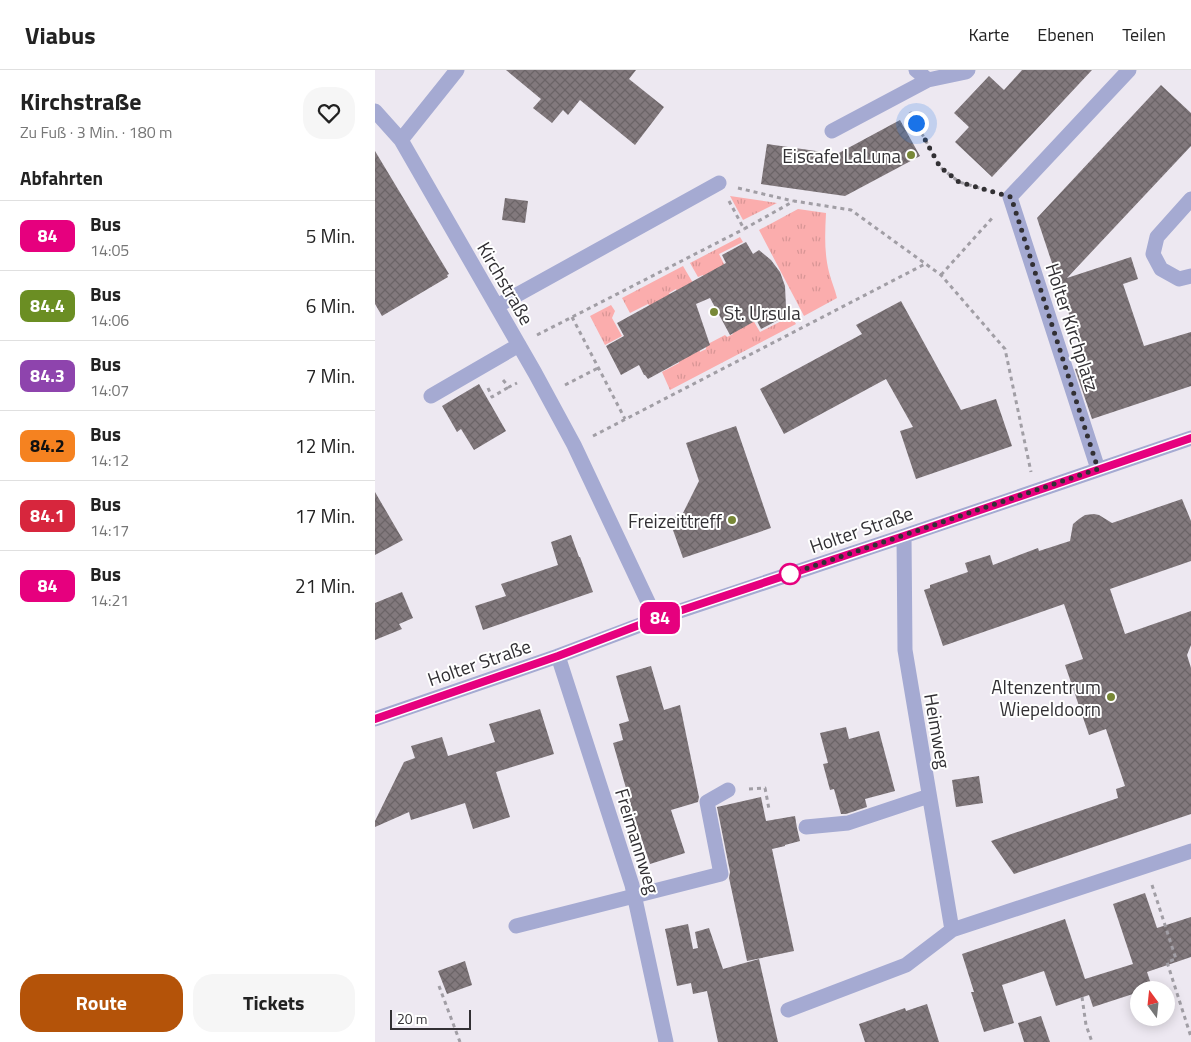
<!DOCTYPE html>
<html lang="de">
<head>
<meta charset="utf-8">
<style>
  body { margin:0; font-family:"Titillium Web",sans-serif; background:#f6f6f6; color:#222; height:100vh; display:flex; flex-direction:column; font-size:19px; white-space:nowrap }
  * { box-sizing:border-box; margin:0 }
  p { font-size:16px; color:#767676 }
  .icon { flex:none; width:28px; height:28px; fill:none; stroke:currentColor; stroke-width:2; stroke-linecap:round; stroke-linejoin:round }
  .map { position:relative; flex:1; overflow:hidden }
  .drawer { display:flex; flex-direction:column; background:#fff; width:375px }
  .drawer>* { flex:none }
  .badge { padding:0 10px; border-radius:8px; font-size:18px; line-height:32px }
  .needle { width:32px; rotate:345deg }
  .tools { position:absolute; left:755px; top:911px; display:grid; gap:10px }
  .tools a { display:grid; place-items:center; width:45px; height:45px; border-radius:50%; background:#fff; box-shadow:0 2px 12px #0003; font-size:25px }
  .scale { position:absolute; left:15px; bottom:12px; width:81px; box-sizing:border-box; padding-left:5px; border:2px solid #323034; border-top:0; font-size:14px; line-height:18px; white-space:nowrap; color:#323034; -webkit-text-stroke:4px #fff; paint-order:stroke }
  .you { position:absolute; width:25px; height:25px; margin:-12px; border:4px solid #fff; border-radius:50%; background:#1a73e8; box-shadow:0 0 0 8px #1a73e833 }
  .map>.badge { position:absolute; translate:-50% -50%; box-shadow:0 0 0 2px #fff }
  h2 { padding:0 20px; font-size:19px; line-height:45px }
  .round { display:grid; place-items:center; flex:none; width:52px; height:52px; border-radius:20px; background:#f6f6f6 }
  .overview { display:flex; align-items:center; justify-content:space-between; height:85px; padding:0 20px }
  h1 { font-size:24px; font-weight:700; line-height:38px }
  .primary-button { display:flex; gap:10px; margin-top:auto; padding:10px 20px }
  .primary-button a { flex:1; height:58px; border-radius:20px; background:#b45309; color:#fff; font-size:20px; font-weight:700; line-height:58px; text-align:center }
  .primary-button a+a { background:#f6f6f6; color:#222 }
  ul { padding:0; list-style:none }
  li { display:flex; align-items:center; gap:15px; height:70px; padding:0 20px; border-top:1px solid #e0e0e0 }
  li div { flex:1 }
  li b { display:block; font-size:19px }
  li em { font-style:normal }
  li .badge { min-width:55px; font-weight:700; text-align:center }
  header { display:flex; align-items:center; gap:30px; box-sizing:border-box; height:70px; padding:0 25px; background:#fff; border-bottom:1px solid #e0e0e0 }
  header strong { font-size:24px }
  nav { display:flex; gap:28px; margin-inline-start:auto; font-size:18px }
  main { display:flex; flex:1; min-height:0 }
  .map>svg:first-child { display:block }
  .grass { fill:url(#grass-tufts) }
  .building { fill:url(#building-cross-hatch) }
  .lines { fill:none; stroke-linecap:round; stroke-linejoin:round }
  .path { stroke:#a19ea5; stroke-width:3; stroke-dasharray:4 4; stroke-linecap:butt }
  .minor { stroke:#a5aad2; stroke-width:15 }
  .line-casing { stroke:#fff; stroke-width:11 }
  .line { stroke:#e6007e; stroke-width:8 }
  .walk { stroke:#323034; stroke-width:5; stroke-dasharray:0 9 }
  .poi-dot { fill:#788837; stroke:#fff; stroke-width:2 }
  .stop-dot { fill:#fff; stroke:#e6007e; stroke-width:2.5 }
  .labels { text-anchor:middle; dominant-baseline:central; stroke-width:4; stroke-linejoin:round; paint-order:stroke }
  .poi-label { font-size:19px; fill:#323034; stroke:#fff; text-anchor:end }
  .street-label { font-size:19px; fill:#323034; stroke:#fff }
</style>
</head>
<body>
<header>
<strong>Viabus</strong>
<nav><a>Karte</a><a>Ebenen</a><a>Teilen</a></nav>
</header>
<main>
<section class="drawer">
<div class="overview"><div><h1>Kirchstraße</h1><p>Zu Fuß · 3 Min. · 180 m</p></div><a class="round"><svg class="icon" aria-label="heart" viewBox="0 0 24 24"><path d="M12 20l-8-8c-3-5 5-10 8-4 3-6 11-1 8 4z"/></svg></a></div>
<h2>Abfahrten</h2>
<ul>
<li><span class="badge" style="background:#e6007e;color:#fff">84</span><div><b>Bus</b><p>14:05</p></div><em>5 Min.</em></li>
<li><span class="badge" style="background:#6b8e23;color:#fff">84.4</span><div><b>Bus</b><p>14:06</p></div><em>6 Min.</em></li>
<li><span class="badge" style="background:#8e44ad;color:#fff">84.3</span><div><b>Bus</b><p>14:07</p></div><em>7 Min.</em></li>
<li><span class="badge" style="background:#f58220;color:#111">84.2</span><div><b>Bus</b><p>14:12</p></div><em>12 Min.</em></li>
<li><span class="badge" style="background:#d7263d;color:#fff">84.1</span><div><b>Bus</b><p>14:17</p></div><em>17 Min.</em></li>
<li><span class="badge" style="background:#e6007e;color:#fff">84</span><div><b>Bus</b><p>14:21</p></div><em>21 Min.</em></li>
</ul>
<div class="primary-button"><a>Route</a><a>Tickets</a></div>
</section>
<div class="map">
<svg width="816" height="972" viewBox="0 0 816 972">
  <defs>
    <pattern id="grass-tufts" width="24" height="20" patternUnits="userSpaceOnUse" patternTransform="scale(1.25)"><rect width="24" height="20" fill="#fbadad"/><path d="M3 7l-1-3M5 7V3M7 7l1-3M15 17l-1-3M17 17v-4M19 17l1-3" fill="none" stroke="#d89595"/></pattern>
    <pattern id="building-cross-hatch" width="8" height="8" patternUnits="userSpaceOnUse" patternTransform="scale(1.25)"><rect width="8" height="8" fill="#82797d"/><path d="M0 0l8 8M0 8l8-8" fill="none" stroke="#6b6467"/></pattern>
  </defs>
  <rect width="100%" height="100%" fill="#ede8f1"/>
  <path class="grass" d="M 355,126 L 402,133 L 368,150 Z
    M 423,139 L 451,143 C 450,163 449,182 454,202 C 456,211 460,219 462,228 L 429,246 L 384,160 Z
    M 365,167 L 368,172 L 344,184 L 350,196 L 329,208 L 328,205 L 323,207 L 315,193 Z
    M 308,196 L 318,213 L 302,221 L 301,219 L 294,223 L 295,225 L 275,236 L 273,234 L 255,243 L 247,228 Z
    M 236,235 L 240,241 L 237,248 L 247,266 L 230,275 L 215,246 Z
    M 416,246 L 421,254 L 295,320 L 287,302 L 304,293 L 304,289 L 324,279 L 325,282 L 331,279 L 331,275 L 350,265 L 352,267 L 358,264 L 358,261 L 378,250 L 385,262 Z"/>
  <path class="building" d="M 131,0 L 261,0 L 254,9 L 289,37 L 260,75 L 205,30 L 193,45 L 188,40 L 177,53 L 158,38 L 166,29 Z
    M 647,0 L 717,0 L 617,107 L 580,72 L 594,57 L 579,43 L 614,6 L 629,20 Z
    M 786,15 L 816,43 L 816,76 L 692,208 L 756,187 L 763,209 L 748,214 L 769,276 L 816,262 L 816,316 L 717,349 L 700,299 L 711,295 L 662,148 Z
    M 525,50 L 545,86 L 470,126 L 386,114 L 392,74 L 462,84 Z
    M 0,81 L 74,204 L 72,205 L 73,207 L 7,246 L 0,234 Z
    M 130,128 L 153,131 L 150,153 L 127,150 Z
    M 371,172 L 378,184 L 384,180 L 396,190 L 405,202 L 410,216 L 411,237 L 415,244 L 386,259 L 382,251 L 380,251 L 355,265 L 335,228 L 321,234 L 335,275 L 273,309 L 270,305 L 269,305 L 264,295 L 246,305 L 231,276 L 249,266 L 242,253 L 351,193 L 347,185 Z
    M 526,231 L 586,340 L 621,329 L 637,376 L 541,409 L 525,361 L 538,357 L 511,309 L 409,364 L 385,319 L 487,264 L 481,255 Z
    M 104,314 L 131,361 L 99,380 L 86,359 L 82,362 L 67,336 Z
    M 361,356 L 396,458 L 308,488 L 294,449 L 307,445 L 324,411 L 311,373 Z
    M 0,422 L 28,470 L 0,485 Z
    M 807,429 L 816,451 L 816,491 L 735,519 L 750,564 L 816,541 L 816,575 L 812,585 L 816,598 L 816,744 L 639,804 L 616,771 L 743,728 L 741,719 L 750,716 L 731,659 L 714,665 L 690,595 L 708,589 L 689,534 L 568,576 L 549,520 L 555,518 L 555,515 L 593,502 L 590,493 L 615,485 L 618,495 L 663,478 L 664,481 L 695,471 L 698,454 L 704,449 L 710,445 L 719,444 L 724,445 L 737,453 Z
    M 196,465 L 204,487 L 205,487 L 218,522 L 108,560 L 100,536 L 131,526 L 126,514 L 183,495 L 176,472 Z
    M 27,522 L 38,548 L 24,554 L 27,559 L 0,570 L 0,533 Z
    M 276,596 L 289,640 L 305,635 L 324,727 L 323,732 L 296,740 L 310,783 L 275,794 L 259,746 L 238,673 L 248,670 L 244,654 L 254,651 L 241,606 Z
    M 165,639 L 179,684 L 121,702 L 135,747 L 98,759 L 90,733 L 36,750 L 34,742 L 0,757 L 0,751 L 29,692 L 40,688 L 36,676 L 67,667 L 73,686 L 120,672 L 114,654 Z
    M 471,657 L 474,669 L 504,661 L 520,721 L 490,729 L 492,737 L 471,744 L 466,744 L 459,719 L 455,720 L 448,694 L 453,693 L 445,663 Z
    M 604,706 L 608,733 L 581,737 L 577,710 Z
    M 386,727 L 391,751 L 420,746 L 422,758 L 425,771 L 410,775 L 410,776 L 397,779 L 419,881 L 372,891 L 354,808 L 355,802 L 342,737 Z
    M 770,823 L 782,858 L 816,847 L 816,887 L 772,902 L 777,917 L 769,920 L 764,920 L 764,922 L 718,937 L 714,925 L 681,936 L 669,901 L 627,915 L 639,953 L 609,962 L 596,922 L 599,922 L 587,884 L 690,849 L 710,909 L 758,894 L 738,834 Z
    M 313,854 L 318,879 L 323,878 L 320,862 L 334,858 L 348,899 L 384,889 L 403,972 L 343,972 L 332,921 L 318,924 L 316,913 L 302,916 L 290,859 Z
    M 90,891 L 97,915 L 72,924 L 63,901 Z
    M 552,934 L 564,972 L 490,972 L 484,954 L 530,938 L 531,941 Z
    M 666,946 L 675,972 L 649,972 L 643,953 Z"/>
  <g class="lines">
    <path class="path" d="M 535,42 L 565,97 L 584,112 L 615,121
      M 363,118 L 418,131
      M 354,131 L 369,159 L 419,131 L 476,140 L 566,205 L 630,279 L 656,402
      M 566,205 L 619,146
      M 197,247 L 250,349
      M 162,265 L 369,159
      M 128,310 L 134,317 L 142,313
      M 190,315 L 223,298
      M 113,318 L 117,327 L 134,317
      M 218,366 L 550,194
      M 374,719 L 390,718 L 394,739
      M 777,815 L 801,889 L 792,892 L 816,967
      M 64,916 L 85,972
      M 707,927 L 711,955 L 717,972"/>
    <path class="minor" d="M 541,0 L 553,10 L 591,2 L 593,0
      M 0,41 L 26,70 L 160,303 L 199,375 L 281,549
      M 457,61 L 553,10
      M 26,70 L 82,0
      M 816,129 L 782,167 L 778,184 L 786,199 L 804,209 L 816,206
      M 122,236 L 344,113
      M 56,326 L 144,275
      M 723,399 L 635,127 L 754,0
      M 529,466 L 530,580 L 577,860
      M 183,586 L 257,815 L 291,972
      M 0,649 L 183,586 L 281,549 L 529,466 L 816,368
      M 431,757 L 473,753 L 554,726
      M 141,856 L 346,804 L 332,732 L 353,720
      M 413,940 L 531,895 L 577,860 L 816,781"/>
  </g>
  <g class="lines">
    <g class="line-casing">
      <path id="line" d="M 0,649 L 183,586 L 280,549 L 529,466 L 816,368"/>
    </g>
    <use href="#line" class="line"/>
    <path class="walk" d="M 415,504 L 723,399 L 636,127 L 584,112 L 565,97 L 541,53"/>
  </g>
  <g class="poi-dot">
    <circle cx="536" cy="85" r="5"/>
    <circle cx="339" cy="242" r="5"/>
    <circle cx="357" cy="450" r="5"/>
    <circle cx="736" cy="627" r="5"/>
  </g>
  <circle class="stop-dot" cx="415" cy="504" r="10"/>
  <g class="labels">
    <g class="poi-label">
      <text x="526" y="85">Eiscafe LaLuna</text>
      <text x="349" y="242" text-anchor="start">St. Ursula</text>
      <text x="347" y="450">Freizeittreff</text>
      <text x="726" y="616">Altenzentrum<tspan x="726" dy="22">Wiepeldoorn</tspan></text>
    </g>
    <g class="street-label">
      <text transform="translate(131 213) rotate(60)">Kirchstraße</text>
      <text transform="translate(698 257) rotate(72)">Holter Kirchplatz</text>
      <text transform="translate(486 459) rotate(-19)">Holter Straße</text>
      <text transform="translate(104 592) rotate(-19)">Holter Straße</text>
      <text transform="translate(563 661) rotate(80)">Heimweg</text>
      <text transform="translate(263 771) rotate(73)">Freimannweg</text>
    </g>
  </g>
</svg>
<div class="tools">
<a><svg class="needle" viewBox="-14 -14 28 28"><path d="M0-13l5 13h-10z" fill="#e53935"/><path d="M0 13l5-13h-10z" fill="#767676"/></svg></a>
</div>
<div class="scale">20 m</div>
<div class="you" style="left:541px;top:53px"></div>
<b class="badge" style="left:285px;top:548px;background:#e6007e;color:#fff">84</b>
</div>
</main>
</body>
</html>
